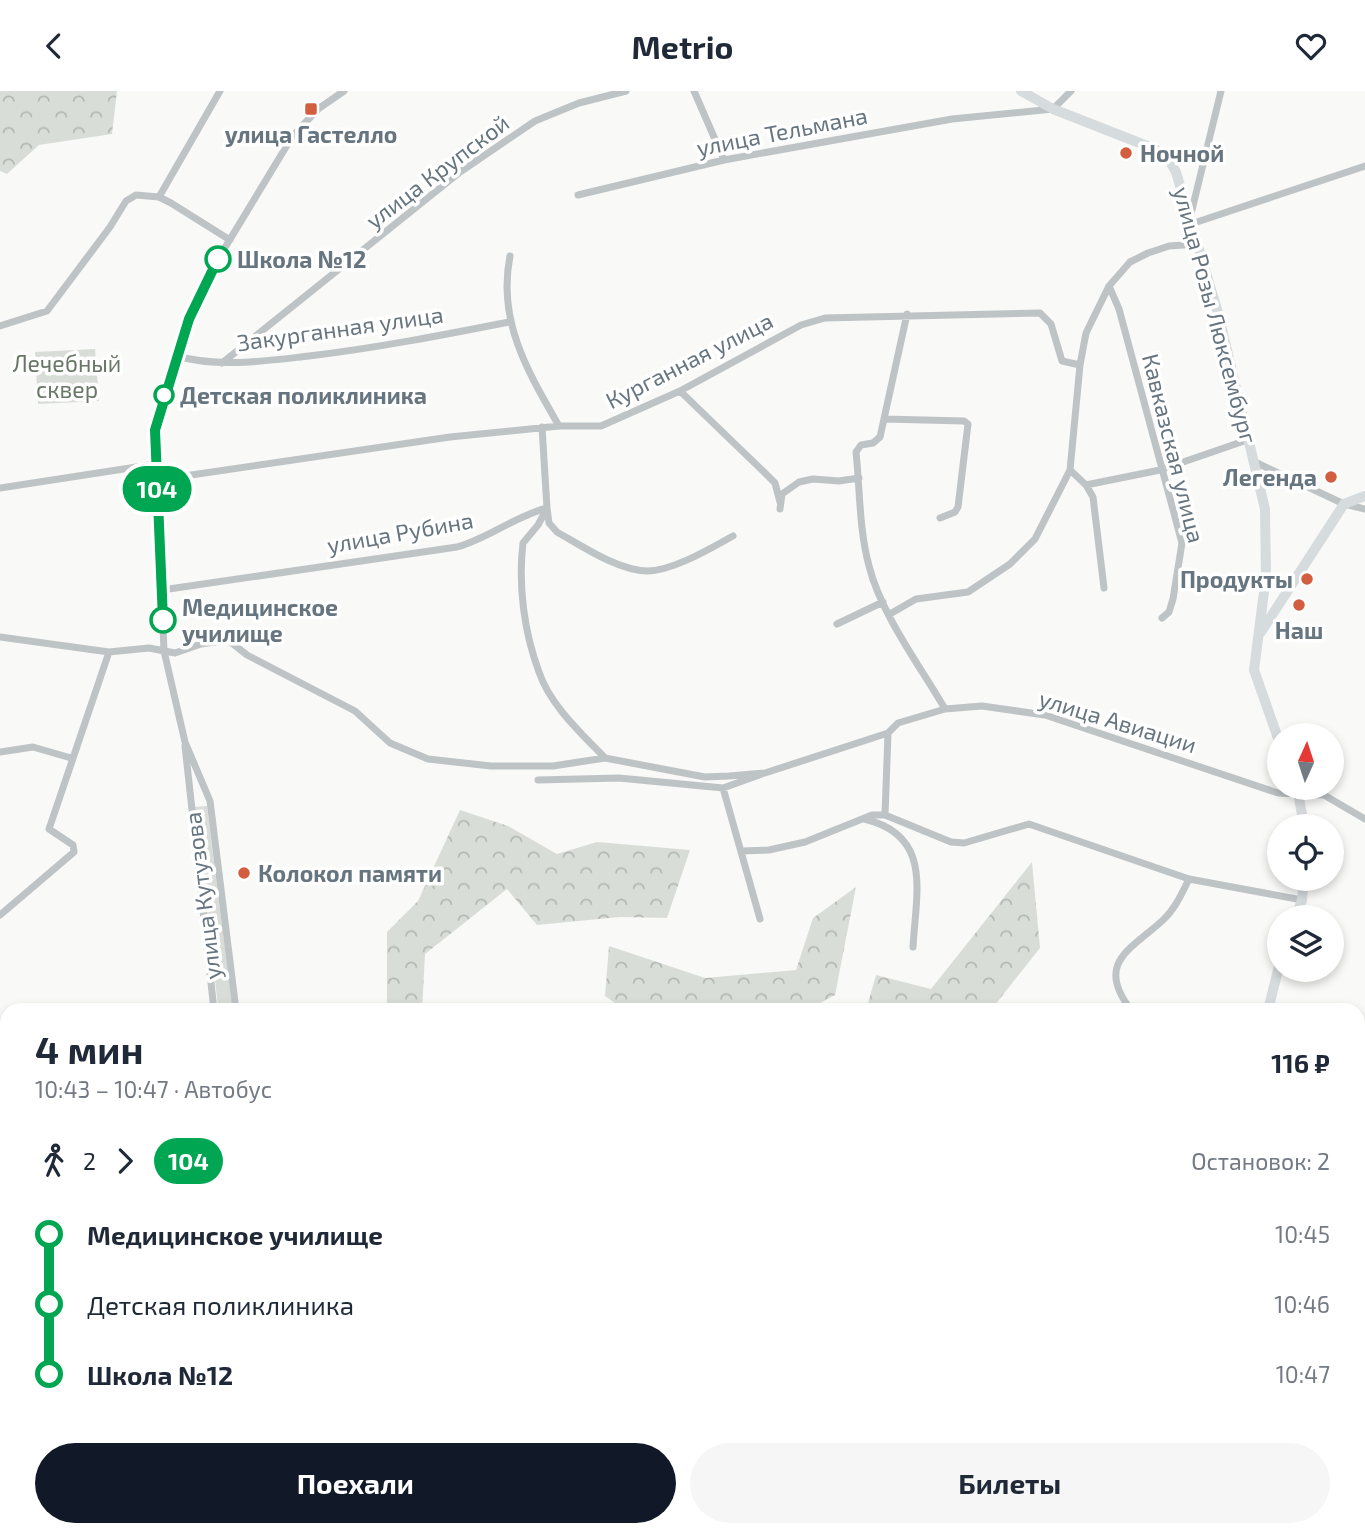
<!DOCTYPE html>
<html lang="ru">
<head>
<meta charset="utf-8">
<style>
  body { margin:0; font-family:"Exo 2",sans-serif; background:#f6f6f7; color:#1f2937; height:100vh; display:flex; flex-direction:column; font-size:26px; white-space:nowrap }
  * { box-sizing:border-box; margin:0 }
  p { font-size:23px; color:#747a83 }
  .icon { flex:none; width:38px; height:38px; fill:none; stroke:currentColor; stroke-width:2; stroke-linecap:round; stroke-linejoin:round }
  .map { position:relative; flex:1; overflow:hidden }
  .drawer { position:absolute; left:0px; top:912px; width:1365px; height:534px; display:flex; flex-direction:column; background:#fff; border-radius:21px 21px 0 0; box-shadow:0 4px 10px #0003 }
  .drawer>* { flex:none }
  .badge { padding:0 14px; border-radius:23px; font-size:24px; line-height:46px }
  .needle { width:46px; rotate:3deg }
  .fabs { position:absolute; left:1267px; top:632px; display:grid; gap:14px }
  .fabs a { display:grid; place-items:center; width:77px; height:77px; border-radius:50%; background:#fff; box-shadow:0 4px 10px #0003; font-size:35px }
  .map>.badge { position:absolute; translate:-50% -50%; box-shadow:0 0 0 4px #fff }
  .legs { display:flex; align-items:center; gap:10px; height:77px; padding:0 35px; font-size:23px }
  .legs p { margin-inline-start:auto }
  .overview { display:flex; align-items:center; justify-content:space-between; height:119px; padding:0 35px }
  h1 { font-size:38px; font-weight:700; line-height:52px }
  .primary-button { display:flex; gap:14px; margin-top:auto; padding:14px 35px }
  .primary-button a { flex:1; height:80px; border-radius:42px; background:#111827; color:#fff; font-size:28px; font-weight:700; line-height:80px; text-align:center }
  .primary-button a+a { background:#f6f6f7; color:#1f2937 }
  ul { padding:0 35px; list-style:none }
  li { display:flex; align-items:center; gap:24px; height:70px; font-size:26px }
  li i { display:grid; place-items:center; width:10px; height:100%; margin:0 9px; background:currentColor }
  li i::after { content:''; width:18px; height:18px; margin:-9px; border:5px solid; border-radius:50%; background:#fff }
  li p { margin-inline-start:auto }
  li:first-child i { background:linear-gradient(#0000 50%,currentColor 0) }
  li:last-child i { background:linear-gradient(currentColor 50%,#0000 0) }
  header { display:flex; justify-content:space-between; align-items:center; height:91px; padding:0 35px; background:#fff; font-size:32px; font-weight:700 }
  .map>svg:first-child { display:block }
  .green { fill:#d9ddd7 }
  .forest { fill:url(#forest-crowns) }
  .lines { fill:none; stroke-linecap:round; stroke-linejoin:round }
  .river { stroke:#b7c1c5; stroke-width:14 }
  .street { stroke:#bec3c6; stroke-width:7 }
  .secondary { stroke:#d6dbde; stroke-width:10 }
  .line-1-casing { stroke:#fff; stroke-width:16 }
  .line-1 { stroke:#00a651; stroke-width:10 }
  .poi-dot { fill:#d25d3f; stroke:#fff; stroke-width:2.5 }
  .stop-1-dot { fill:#fff; stroke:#00a651; stroke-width:3.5 }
  .labels { text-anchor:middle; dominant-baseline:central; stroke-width:7; stroke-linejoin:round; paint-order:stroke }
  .street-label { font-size:23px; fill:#66757f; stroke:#fff }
  .poi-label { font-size:23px; font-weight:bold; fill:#66757f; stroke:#fff }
  .stop-label { font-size:23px; font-weight:bold; fill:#66757f; stroke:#fff; text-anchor:start }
  .park-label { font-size:23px; fill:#697866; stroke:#fff }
</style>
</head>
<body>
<header><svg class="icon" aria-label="back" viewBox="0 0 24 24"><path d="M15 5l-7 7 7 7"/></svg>Metrio<svg class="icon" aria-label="heart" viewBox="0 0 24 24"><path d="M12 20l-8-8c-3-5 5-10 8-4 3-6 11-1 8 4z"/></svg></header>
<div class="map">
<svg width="1365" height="1445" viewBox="0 0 1365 1445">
  <defs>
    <pattern id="forest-crowns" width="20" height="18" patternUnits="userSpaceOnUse" patternTransform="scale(1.75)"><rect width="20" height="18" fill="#d9ddd7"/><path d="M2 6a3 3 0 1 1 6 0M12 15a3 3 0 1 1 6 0" fill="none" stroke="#b4b8b4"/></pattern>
  </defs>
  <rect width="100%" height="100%" fill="#f9f9f7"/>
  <path class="green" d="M 95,258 L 99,310 L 38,313 L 35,261 Z
    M 207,715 L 232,914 L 224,918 L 218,915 L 194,716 Z"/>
  <path class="forest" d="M 0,0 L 117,0 L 112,43 L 39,54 L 7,83 L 0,80 Z
    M 460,719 L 508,735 L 557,763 L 597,751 L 690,759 L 667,827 L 620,826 L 537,834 L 507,798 L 425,863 L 422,919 L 387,919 L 387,841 L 418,810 Z
    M 1032,771 L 1040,857 L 991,919 L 866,919 L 876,884 L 931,898 Z
    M 856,796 L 835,904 L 807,919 L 625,919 L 605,905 L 609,855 L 705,887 L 796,879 L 813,827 Z
    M 96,1439 L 247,1439 L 230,1445 L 104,1445 Z"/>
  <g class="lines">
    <path class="river" d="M 1358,1119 L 1365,1104
      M 1358,1150 L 1365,1157
      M 1358,1258 L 1365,1252
      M 1308,1445 L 1312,1438"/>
    <path class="street" d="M 694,0 L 724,69
      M 578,104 L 724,69 L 952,28 L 1053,18 L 1071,0
      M 159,106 L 220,0
      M 1190,127 L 1221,0
      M 1191,133 L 1365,75
      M 510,165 C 497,230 528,281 559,335
      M 1109,195 L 1119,218 L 1182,452 L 1173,508 L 1169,521 L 1162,527
      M 907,223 L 880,346 L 873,352 L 861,354 L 856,361 C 860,399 859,438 869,475 C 881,523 920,575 945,618
      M 0,235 L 47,220 L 110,136 L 126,110 L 136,104 L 159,106 L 171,112 L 230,149
      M 176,265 C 220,277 265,270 309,265 C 376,257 443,244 509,231
      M 222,272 L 460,81 L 535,30 L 579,12 L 626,0
      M 680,300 L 764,381 L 775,392 L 780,411
      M 884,328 L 964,330 L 968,333 L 958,416 L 955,421 L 940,427
      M 542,336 L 547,417 L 538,434 L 523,452 C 518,494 524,541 539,581 C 550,614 581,642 605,667
      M 1257,372 L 1344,413 L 1365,418
      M 1070,379 L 1086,394 L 1093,406 L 1104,497
      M 157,389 L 450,346 L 559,335 L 601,335 L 680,300 L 801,234 L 825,227 L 1040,222 L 1051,233 L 1062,270 L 1080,274
      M 1086,394 L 1160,379 L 1250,348
      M 0,397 L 156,373
      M 780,418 L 782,403 L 799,391 L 813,388 L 839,390 L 859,387
      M 162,499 L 457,456 C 489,447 515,425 547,417 L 549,432 L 557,441 C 582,455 617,479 647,480 C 673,480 711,457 733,445
      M 890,523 L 916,508 L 968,501 L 1010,473 L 1035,448 L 1070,379 L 1080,274 L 1086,242 L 1109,195 L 1130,171 L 1148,162 L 1169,155 L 1198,153
      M 837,533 L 883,511
      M 0,546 L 109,561 L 149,557 L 175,562 L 201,553 L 228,549 L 247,564 L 355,620 L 390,652 L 428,668 L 491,675 L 553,675 L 605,667 L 705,686 L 729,685 L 765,682 L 888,642 L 898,632 L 945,618 L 982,615 L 1045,624 L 1278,702 L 1324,704 L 1365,728
      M 185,655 L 214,919
      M 0,661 L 33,656 L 71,667
      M 538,689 L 619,687 L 723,697 L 762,683
      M 723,697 L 760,828
      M 885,724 L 888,642
      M 864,728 C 933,744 916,801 913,856
      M 741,760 L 769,759 L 805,751 L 872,724 L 885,724 L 951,751 L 964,752 L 1029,733 L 1189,788 L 1302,809
      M 0,824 L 74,761 L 73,754 L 49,738 L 109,561
      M 236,919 L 210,710 L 185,651 L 164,560 L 155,339 L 182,248 L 209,183 L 292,46 L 318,18 L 344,0
      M 1131,919 C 1094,871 1132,858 1163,829 C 1175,818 1182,802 1189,788
      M 1365,945 L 1361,968 L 1365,1043
      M 1358,1090 L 1365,1056
      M 1358,1175 L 1365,1182
      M 1358,1234 L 1365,1210
      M 1358,1365 L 1365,1369
      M 0,1399 L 7,1384
      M 664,1438 L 670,1445
      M 633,1445 L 638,1438
      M 985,1445 L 986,1438
      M 1296,1445 L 1300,1438"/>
    <path class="secondary" d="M 1021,0 L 1053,18 L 1155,58 L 1168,67 L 1176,81 L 1218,222 L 1265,418 L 1266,485 L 1254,579 L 1279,650
      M 1261,541 L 1344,413 L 1365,405
      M 1297,696 L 1304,735
      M 1296,826 L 1302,809 L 1304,788
      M 1268,919 L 1279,875
      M 1358,1421 L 1365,1416
      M 1107,1445 L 1108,1438
      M 1236,1445 L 1237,1438
      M 1333,1445 L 1339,1438"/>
  </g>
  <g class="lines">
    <g class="line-1-casing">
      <path id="line-1" d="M 163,529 L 155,339 L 189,228 L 218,168"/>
    </g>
    <use href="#line-1" class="line-1"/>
  </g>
  <g class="poi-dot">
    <rect x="304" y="11" width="14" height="14" rx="3.5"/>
    <circle cx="1126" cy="62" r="7"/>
    <circle cx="1331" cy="386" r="7"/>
    <circle cx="1307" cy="488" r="7"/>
    <circle cx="1299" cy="514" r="7"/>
    <circle cx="244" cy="782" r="7"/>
  </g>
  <g class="stop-1-dot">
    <circle cx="218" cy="168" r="12"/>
    <circle cx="164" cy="304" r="9"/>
    <circle cx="163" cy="529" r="12"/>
  </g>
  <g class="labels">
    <g class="street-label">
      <text transform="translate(782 40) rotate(-11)">улица Тельмана</text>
      <text transform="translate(437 80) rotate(-37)">улица Крупской</text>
      <text transform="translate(1216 224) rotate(75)">улица Розы Люксембург</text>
      <text transform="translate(340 237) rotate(-8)">Закурганная улица</text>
      <text transform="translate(689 269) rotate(-27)">Курганная улица</text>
      <text transform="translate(1174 357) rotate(76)">Кавказская улица</text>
      <text transform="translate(400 441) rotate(-10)">улица Рубина</text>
      <text transform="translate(1118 630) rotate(17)">улица Авиации</text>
      <text transform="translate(202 805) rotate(-97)">улица Кутузова</text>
    </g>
    <g class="poi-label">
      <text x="311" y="43">улица Гастелло</text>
      <text x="1140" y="62" text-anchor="start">Ночной</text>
      <text x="1317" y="386" text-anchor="end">Легенда</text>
      <text x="1293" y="488" text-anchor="end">Продукты</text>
      <text x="1299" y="539">Наш</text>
      <text x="258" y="782" text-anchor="start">Колокол памяти</text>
    </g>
    <g class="stop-label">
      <text x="237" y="168">Школа №12</text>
      <text x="180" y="304">Детская поликлиника</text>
      <text x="182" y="516">Медицинское<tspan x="182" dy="26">училище</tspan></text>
    </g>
    <g class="park-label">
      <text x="67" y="272">Лечебный<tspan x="67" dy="26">сквер</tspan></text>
    </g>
  </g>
</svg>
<div class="fabs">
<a><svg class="needle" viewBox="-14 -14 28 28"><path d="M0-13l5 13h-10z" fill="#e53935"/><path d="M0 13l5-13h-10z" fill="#747a83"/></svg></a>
<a><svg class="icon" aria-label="locate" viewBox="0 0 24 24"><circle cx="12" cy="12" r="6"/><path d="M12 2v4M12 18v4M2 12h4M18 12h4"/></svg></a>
<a><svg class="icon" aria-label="layers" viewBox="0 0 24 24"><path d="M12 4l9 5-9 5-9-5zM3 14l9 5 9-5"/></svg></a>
</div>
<b class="badge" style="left:157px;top:398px;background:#00a651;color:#fff">104</b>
<section class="drawer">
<div class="overview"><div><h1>4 мин</h1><p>10:43 – 10:47 · Автобус</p></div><b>116 ₽</b></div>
<div class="legs"><svg class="icon" aria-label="walk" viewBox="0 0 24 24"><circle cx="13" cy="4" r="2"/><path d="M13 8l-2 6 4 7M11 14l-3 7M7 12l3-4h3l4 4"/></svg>2<svg class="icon" aria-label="forward" viewBox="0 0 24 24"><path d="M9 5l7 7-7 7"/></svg><b class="badge" style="background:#00a651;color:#fff">104</b><p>Остановок: 2</p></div>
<ul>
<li><i style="color:#00a651"></i><b>Медицинское училище</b><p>10:45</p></li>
<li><i style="color:#00a651"></i><span>Детская поликлиника</span><p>10:46</p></li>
<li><i style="color:#00a651"></i><b>Школа №12</b><p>10:47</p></li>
</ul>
<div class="primary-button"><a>Поехали</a><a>Билеты</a></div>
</section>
</div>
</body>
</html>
